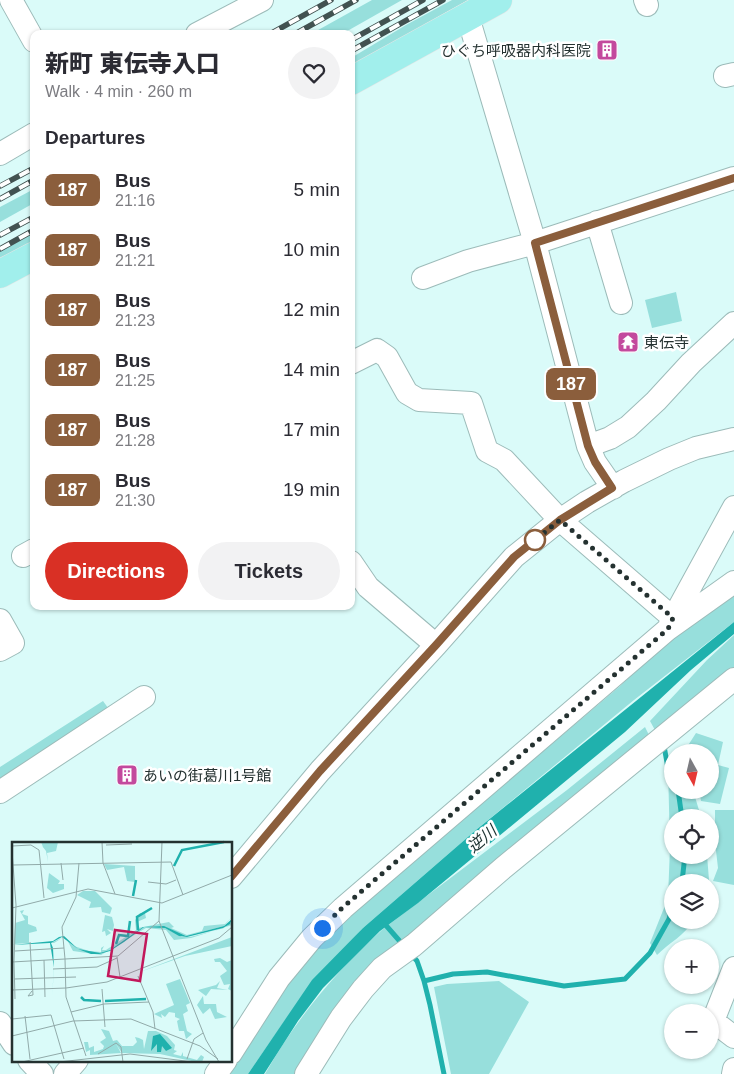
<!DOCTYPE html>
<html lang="en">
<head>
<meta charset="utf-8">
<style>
  body { margin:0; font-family:Helvetica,"Noto Sans JP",sans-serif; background:#f2f2f3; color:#2b2b33; height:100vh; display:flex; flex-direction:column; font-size:19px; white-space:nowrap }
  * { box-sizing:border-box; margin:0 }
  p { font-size:16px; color:#7c7c81 }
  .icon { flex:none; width:28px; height:28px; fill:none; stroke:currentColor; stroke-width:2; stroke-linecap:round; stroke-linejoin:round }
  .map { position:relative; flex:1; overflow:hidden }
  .sheet { position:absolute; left:30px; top:30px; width:325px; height:580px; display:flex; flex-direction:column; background:#fff; border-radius:10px; box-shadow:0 1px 4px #0004 }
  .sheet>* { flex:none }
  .badge { padding:0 10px; border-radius:8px; font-size:18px; line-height:32px }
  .needle { width:32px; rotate:172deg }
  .buttons { position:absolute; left:664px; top:744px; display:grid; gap:10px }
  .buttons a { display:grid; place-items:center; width:55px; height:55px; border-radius:50%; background:#fff; box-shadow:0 1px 4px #0004; font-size:25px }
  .you { position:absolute; width:25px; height:25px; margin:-12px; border:4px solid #fff; border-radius:50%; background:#1a73e8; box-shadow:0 0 0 8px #1a73e833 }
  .map>.badge { position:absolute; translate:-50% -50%; box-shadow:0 0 0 2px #fff }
  h2 { padding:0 15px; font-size:19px; line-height:45px }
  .round { display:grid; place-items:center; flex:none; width:52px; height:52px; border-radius:26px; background:#f2f2f3 }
  .headline { display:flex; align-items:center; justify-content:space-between; height:85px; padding:0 15px }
  h1 { font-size:24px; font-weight:800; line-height:38px }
  .cta { display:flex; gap:10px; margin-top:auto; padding:10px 15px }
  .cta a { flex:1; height:58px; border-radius:30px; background:#d93025; color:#fff; font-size:20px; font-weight:800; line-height:58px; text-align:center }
  .cta a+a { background:#f2f2f3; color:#2b2b33 }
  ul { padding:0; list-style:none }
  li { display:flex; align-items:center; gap:15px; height:60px; padding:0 15px }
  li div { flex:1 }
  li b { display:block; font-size:19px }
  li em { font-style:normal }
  li .badge { min-width:55px; font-weight:700; text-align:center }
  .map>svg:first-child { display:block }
  .green { fill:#97dfdc }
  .water { fill:#20b1ad }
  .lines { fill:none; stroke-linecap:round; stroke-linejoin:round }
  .stream { stroke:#20b1ad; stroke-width:5 }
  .minor-casing { stroke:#9cbbb9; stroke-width:24 }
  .major-casing { stroke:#e5e6e6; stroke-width:29 }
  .minor { stroke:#fff; stroke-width:22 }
  .major { stroke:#a1efec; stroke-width:28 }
  .rail-casing { stroke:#425251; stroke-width:5.5 }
  .rail { stroke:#fff; stroke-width:4; stroke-dasharray:11; stroke-linecap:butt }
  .line-casing { stroke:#fff; stroke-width:11 }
  .line { stroke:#8b5e3c; stroke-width:8 }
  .walk { stroke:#243130; stroke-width:5; stroke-dasharray:0 9 }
  .stop-dot { fill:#fff; stroke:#8b5e3c; stroke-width:2.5 }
  .labels { text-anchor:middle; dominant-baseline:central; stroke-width:5; stroke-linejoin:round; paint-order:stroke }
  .poi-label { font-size:15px; fill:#243130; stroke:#fff; text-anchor:start }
  .water-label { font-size:16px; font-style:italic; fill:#1a302f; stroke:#fff }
  .inset-river { fill:none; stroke:#20b1ad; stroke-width:2.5 }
  .inset-road { fill:none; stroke:#91aaa9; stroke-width:1 }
  .view { fill:#c2185b; fill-opacity:0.15; stroke:#c2185b; stroke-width:2.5 }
  .inset-edge { fill:none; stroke:#243130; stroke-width:2.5 }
</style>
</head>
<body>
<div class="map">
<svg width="734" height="1074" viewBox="0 0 734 1074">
  <rect width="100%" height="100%" fill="#dafbf9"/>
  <path class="green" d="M 372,0 L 402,0 L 342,34 L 311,34 Z
    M 452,0 L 468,0 L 351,66 L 351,58 L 406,25 Z
    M 34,189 L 34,203 L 0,222 L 0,207 Z
    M 34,231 L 34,246 L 0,265 L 0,250 Z
    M 676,292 L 682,321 L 652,328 L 645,300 Z
    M 734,583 L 734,622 L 634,700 L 476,830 L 363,928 L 306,990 L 248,1074 L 224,1074 L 276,986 L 365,902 L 619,687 L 674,635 Z
    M 734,635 L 734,668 L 656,732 L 650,721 L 707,660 Z
    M 103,701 L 111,712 L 0,787 L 0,767 Z
    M 645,727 L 650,737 L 399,947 L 297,1074 L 265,1074 C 296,1019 336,971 383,929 L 567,790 Z
    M 696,733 L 723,742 L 718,765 L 729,768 L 720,804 L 701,801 L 699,790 L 710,790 L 710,752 L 689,752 L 687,747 Z
    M 672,764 L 672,790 L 693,790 L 701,817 L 672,818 L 672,855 L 707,855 L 709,880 L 708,882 L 672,882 L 672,920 L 694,920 C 685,935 669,943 657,955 L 650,943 L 668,898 L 670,847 L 668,768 Z
    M 715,810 L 734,810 L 734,885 L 713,881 L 718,868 L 715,842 Z
    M 499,981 L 529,1002 L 489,1074 L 451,1074 L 434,987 L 447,984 Z"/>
  <path class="water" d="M 734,622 L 734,634 L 691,670 L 625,732 L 418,903 L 380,931 L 323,988 L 298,1021 L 264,1074 L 248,1074 L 312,980 L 363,928 L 476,830 Z"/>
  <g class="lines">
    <path class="stream" d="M 664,746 L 668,768 L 672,778
      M 678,790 L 682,818
      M 682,882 L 685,855
      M 383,922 L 404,946
      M 411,954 L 417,961 L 424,981
      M 444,1074 L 430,1005 L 424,981 L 453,974 L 487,972 L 564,986 L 625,979 L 650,953 L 669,919 L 672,909"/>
    <g class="minor-casing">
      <path id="minor" d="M 11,0 L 34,41
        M 645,0 L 647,5
        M 468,17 L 535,243 L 588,446 L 595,462 L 613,488
        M 197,34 L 262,0
        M 725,76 L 734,74
        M 0,154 L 34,134
        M 597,222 L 621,303
        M 423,278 L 468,261 L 535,243 L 734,178
        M 351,363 L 377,350 L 387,357 L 407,393 L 419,400 L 471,403 L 487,451 L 504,460 L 560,520 L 673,618
        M 588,446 L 610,438 L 628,427 L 656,401 L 691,363 L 734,323
        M 23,556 L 34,550
        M 351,562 L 368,587 L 436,645
        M 0,620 L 13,643 L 0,650
        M 670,624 L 734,507
        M 0,792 L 144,697
        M 231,877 L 320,771 L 436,645 L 514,557 L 560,520 L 587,502 L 624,481 L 669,459 L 696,448 L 734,439
        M 734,968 L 713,1021 L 734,1037
        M 0,1023 L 14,1044
        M 231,1053 L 279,978 L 312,938 L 343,908 L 668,629 L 734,582
        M 29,1060 L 42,1074
        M 65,1074 L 77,1060
        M 216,1074 L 226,1060
        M 306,1074 L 341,1018 L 363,989 L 382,968 L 414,945 L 503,868 L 734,679
        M 733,1074 L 734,1069"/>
    </g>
    <g class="major-casing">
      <path id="major" d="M 351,81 L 498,0
        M 0,274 L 34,256"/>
    </g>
    <use href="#minor" class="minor"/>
    <use href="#major" class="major"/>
    <g class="rail-casing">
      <path id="rail" d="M 270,34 L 331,0
        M 295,34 L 356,0
        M 351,40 L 423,0
        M 351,51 L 443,0
        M 0,186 L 34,168
        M 0,199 L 34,180
        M 0,235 L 34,217
        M 0,249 L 34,230"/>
    </g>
    <use href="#rail" class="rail"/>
  </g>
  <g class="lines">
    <g class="line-casing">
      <path id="line" d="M 231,877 L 320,771 L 436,645 L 514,557 L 560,520 L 612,488 L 595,462 L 588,446 L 535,243 L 734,178"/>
    </g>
    <use href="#line" class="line"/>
    <path class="walk" d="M 322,928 L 342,908 L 668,629 L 673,618 L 560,520 L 535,540"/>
  </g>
  <defs>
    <g id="building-square" transform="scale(1.125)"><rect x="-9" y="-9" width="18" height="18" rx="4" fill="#c3499d" stroke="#fff"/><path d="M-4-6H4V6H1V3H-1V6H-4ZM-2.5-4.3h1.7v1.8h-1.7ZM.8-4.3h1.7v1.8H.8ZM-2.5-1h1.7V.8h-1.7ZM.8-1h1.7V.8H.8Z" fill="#fff"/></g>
    <g id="temple-square" transform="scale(1.125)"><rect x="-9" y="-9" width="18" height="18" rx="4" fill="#c3499d" stroke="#fff"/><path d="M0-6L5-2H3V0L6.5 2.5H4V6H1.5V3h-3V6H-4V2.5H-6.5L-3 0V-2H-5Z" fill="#fff"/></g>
  </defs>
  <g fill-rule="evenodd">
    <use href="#building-square" x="607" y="50"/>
    <use href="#temple-square" x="628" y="342"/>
    <use href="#building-square" x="127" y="775"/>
  </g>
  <circle class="stop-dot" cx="535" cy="540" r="10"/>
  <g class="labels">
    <g class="poi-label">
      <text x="591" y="50" text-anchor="end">ひぐち呼吸器内科医院</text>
      <text x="644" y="342">東伝寺</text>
      <text x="143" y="775">あいの街葛川1号館</text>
    </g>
    <g class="water-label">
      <text transform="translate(482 839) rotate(-40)">逆川</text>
    </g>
  </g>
  <g transform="translate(12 842)">
    <rect width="220" height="220" fill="#dafbf9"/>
    <path d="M 27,0 L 31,5 L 29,0 L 46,0 L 44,9 L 35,11 L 36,20 L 34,9 ZM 92,22 L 123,24 L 123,40 L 115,39 L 112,25 L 95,28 ZM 37,31 L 48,39 L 46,42 L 52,42 L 52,47 L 41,51 L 35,46 ZM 71,49 L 83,49 L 100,66 L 98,72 L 90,70 L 89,65 L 77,66 L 79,60 L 65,53 ZM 12,68 L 10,72 L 16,74 L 16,82 L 24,85 L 25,89 L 17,91 L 17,101 L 2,102 L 3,81 L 13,78 L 8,69 ZM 128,71 L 133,71 L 134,76 L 125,80 L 126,86 L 157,80 L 162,85 L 159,86 L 175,93 L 190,89 L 192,84 L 213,82 L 220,75 L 212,84 L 174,94 L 153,85 L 140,84 L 153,86 L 170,95 L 178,95 L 205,88 L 212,86 L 220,80 L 220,83 L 179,96 L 162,98 L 154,88 L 134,86 L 89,113 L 61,109 L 54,96 L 50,96 L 42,101 L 39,101 L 52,95 L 62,104 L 77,109 L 89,110 L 89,106 L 92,104 L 90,108 L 94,108 L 124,88 L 123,78 ZM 93,73 L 100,75 L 102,83 L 101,89 L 95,87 L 99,91 L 94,94 L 93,89 L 90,90 ZM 220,95 L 220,104 L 173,114 L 125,131 ZM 208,116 L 215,120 L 220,118 L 220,149 L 216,147 L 218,142 L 212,143 L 208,134 L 215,129 L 208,120 L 203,120 L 202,117 ZM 168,137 L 178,161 L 174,163 L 176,169 L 171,172 L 175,189 L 180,192 L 174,197 L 172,189 L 167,189 L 165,179 L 168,177 L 163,175 L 163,171 L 157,170 L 153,175 L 149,172 L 150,176 L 142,172 L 162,163 L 154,142 ZM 208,139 L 205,146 L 216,148 L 199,147 L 194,154 L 186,148 L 204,143 ZM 191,154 L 192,162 L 204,162 L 205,170 L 215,175 L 203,177 L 198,166 L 191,172 L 185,163 ZM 89,187 L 97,189 L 101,199 L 105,198 L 110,204 L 121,204 L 125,200 L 123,195 L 127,196 L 131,198 L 132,207 L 136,189 L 144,189 L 155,194 L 163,203 L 162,208 L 165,209 L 161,212 L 169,214 L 171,210 L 171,214 L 185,218 L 189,213 L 192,215 L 190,220 L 184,220 L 148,212 L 110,211 L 104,202 L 109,211 L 78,213 L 78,208 L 74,210 L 72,200 L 76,200 L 77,206 L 82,204 L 82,210 L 91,207 L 92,204 L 88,200 L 94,196 Z" fill="#97dfdc"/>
    <path d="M 220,77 L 218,82 L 211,86 L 175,95 L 167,94 L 153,86 L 132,85 L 112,100 L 98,109 L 87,112 L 79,112 L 66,107 L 50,95 L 39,101 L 41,106 L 42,127 L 40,155 L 42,126 L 38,101 L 0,103 L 41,99 L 47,95 L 52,94 L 66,107 L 88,111 L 98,108 L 131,85 L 152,84 L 174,94 L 212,84 ZM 148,192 L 160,206 L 154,209 L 150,204 L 149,210 L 145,210 L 145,202 L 139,209 L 141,194 Z" fill="#20b1ad"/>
    <path class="inset-river" d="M 162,24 L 170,8 L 212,0M 121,54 L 124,38M 126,88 L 125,75 L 140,66M 104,102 L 107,93 L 116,94 L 118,79M 69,155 L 72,158 L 89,159M 93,159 L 134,157"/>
    <path class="inset-road" d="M 90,0 L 91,21 L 103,52M 150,0 L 147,79 L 194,198 L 207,220M 94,3 L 120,2M 0,4 L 19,3 L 27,8 L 32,56M 0,9 L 4,63 L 2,120M 49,21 L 51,38M 67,21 L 64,55 L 50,85 L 53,117 L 106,114 L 147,79M 1,23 L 159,20 L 171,53M 136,40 L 154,42 L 164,38M 0,66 L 76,47 L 150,61 L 220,33M 18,100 L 19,119M 3,109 L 52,106M 105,115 L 108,135M 32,118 L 33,155M 19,119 L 21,153 L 16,154 L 20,149M 0,120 L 53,117 L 54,155 L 74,214M 2,120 L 3,157M 41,127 L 85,125 L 105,116M 126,134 L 141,170 L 143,187M 2,137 L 64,135M 54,146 L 95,140 L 207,96 L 220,85M 90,147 L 93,185M 0,148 L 54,146M 59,170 L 92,162 L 137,160M 13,174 L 18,217M 0,177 L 39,173 L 52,217M 0,194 L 61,179 L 119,177 L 188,204 L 206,217M 86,212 L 104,201 L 109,205 L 111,220M 175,217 L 182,197 L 191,191M 10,220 L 72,206M 47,220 L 118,212 L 181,220"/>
    <path class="view" d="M 103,88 L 135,92 L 128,139 L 96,134 Z"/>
    <rect width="220" height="220" class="inset-edge"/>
  </g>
</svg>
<div class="buttons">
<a><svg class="needle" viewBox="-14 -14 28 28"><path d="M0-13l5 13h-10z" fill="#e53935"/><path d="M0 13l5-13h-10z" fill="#7c7c81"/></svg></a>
<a><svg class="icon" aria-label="locate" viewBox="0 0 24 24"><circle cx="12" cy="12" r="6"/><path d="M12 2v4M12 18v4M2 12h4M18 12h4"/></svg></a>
<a><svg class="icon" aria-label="layers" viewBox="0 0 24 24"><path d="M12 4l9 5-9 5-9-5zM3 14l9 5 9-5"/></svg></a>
<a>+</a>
<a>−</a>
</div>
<div class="you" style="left:322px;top:928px"></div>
<b class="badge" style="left:571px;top:384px;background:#8b5e3c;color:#fff">187</b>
<section class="sheet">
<div class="headline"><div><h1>新町 東伝寺入口</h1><p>Walk · 4 min · 260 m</p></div><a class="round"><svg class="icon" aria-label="heart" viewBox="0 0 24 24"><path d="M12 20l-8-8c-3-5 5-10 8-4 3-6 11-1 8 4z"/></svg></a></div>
<h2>Departures</h2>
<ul>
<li><span class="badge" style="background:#8b5e3c;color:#fff">187</span><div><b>Bus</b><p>21:16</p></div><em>5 min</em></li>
<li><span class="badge" style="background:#8b5e3c;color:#fff">187</span><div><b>Bus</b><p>21:21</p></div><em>10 min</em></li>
<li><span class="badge" style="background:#8b5e3c;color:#fff">187</span><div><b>Bus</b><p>21:23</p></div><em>12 min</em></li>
<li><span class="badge" style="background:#8b5e3c;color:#fff">187</span><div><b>Bus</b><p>21:25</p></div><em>14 min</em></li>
<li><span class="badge" style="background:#8b5e3c;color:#fff">187</span><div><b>Bus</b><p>21:28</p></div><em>17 min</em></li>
<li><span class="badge" style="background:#8b5e3c;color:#fff">187</span><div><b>Bus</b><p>21:30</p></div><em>19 min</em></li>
</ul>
<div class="cta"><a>Directions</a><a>Tickets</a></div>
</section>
</div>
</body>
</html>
